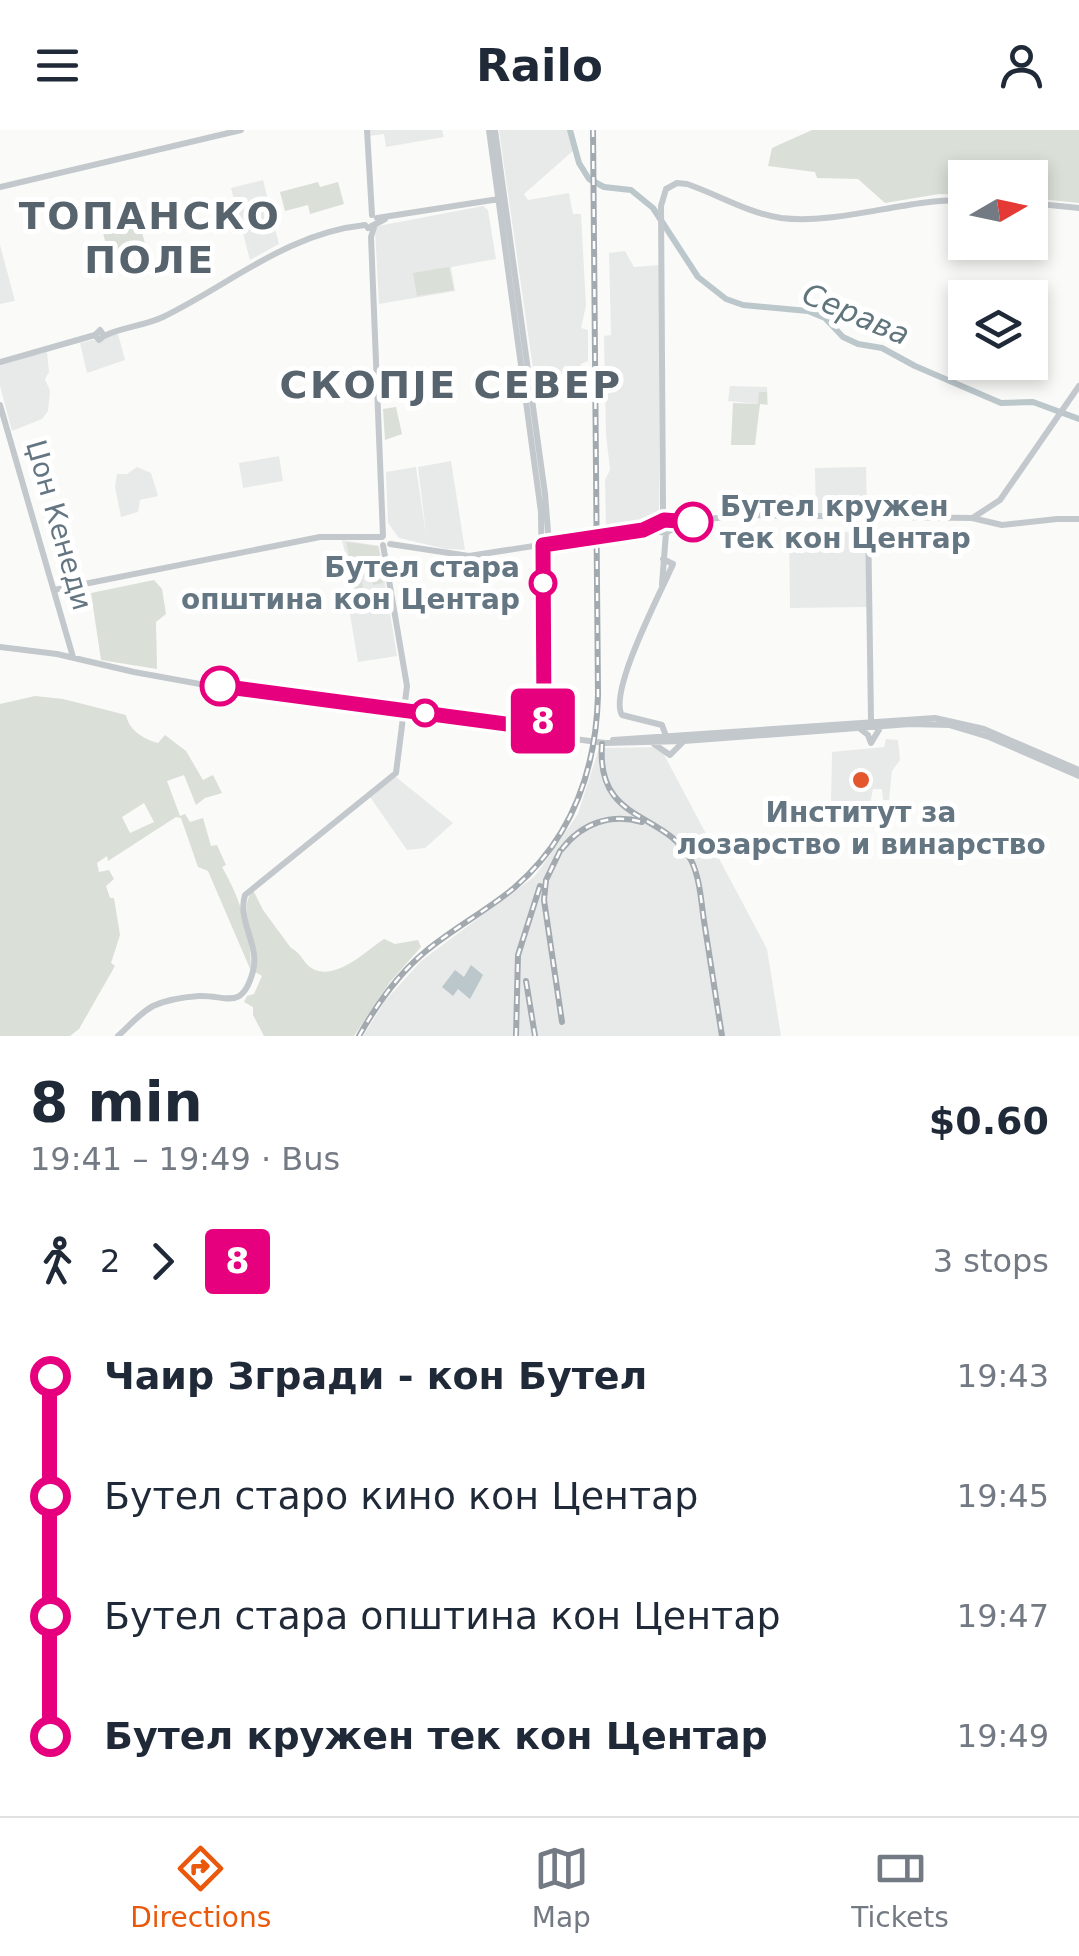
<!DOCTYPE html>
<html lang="en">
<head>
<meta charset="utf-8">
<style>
  body { margin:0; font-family:"DejaVu Sans",sans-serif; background:#f2f2f3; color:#1f2937; height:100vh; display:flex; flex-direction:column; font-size:38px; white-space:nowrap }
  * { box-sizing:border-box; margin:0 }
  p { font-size:32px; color:#747a83 }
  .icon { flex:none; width:55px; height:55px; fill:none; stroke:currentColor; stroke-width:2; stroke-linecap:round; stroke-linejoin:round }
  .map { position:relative; height:906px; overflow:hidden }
  .sheet { display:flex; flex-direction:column; background:#fff; flex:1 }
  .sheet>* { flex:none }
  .badge { padding:0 20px; border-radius:8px; font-size:35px; line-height:65px }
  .needle { width:65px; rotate:81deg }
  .fabs { position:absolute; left:948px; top:30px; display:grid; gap:20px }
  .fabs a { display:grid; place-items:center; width:100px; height:100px; border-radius:0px; background:#fff; box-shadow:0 5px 15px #0003; font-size:50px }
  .map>.badge { position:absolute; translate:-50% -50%; box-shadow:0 0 0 5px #fff }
  .legs { display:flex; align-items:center; gap:15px; height:110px; padding:0 30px; font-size:32px }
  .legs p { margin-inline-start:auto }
  .head { display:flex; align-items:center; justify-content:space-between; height:170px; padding:0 30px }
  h1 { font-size:55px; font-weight:600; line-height:75px }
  ul { padding:0 30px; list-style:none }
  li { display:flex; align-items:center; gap:35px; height:120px; font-size:38px }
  li i { display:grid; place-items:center; width:15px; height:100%; margin:0 12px; background:currentColor }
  li i::after { content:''; width:25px; height:25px; margin:-12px; border:8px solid; border-radius:50%; background:#fff }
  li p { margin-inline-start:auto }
  li:first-child i { background:linear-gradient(#0000 50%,currentColor 0) }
  li:last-child i { background:linear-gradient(currentColor 50%,#0000 0) }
  header { display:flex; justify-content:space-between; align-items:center; height:130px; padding:0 30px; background:#fff; font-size:45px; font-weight:600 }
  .menu { display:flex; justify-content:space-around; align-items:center; height:140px; border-top:2px solid #e0e1e3; background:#fff; font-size:28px; color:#747a83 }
  .menu a { display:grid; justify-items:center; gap:5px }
  .menu .on { color:#ea580c }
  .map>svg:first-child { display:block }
  .built { fill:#e8e9e9 }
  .green { fill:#dadfd7; fill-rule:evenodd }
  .water { fill:#bbc7cb }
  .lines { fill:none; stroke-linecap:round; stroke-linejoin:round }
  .river { stroke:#bbc7cb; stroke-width:6 }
  .tertiary { stroke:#c3c8cc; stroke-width:6 }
  .rail-casing { stroke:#a2aab0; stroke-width:6 }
  .rail { stroke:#fff; stroke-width:2.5; stroke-dasharray:8; stroke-linecap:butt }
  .line-1-casing { stroke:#fff; stroke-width:22 }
  .line-1 { stroke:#e6007e; stroke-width:15 }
  .stop-1-dot { fill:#fff; stroke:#e6007e; stroke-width:5 }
  .poi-dot { fill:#e4572e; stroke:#fff; stroke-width:4 }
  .labels { text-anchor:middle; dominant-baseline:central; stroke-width:10; stroke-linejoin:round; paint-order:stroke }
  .stop-label { font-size:28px; font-weight:bold; fill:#657683; stroke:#fff; text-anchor:start }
  .street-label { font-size:28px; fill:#657683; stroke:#fff }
  .poi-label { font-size:28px; font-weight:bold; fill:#657683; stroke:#fff }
  .water-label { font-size:30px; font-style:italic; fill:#60757c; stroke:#fff }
  .district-label { font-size:38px; font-weight:bold; letter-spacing:2.5px; fill:#57646e; stroke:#fff }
</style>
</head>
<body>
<header><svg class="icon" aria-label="menu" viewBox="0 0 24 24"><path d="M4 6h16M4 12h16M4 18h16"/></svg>Railo<svg class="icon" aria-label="person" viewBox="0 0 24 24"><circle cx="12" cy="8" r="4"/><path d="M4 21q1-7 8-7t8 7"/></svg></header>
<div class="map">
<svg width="1079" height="906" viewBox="0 0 1079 906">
  <rect width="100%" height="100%" fill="#fafaf8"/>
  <path class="built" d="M 369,0 L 442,0 L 444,7 L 386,17 L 384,4 L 369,6 Z
    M 499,0 L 568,0 L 574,20 L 524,64 L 528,70 L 569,63 L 573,84 L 581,84 L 586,176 L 581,198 L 588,200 L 588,231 L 581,234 L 577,247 L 534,246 Z
    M 263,50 L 279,114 L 250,130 L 231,58 Z
    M 483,76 L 488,80 L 496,129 L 451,137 L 455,161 L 379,174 L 375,99 L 378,96 Z
    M 0,115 L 15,171 L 0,174 Z
    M 625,121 L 634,137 L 659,135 L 659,385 L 657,393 L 606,398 L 605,350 L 610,340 L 606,304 L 604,206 L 611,205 L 609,123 Z
    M 118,204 L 125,230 L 87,243 L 80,213 Z
    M 47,222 L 49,242 L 45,249 L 50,261 L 48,281 L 42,289 L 12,301 L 0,256 L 0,234 Z
    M 730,256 L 767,257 L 768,275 L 728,271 Z
    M 279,326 L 283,351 L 243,358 L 239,333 Z
    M 451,331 L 465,420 L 446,419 L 399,408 L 388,393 L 386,342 L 416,337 L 427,411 L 418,337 Z
    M 137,337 L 151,343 L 158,366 L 140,370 L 138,382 L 121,387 L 115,357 L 117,344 L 127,344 Z
    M 866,337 L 867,383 L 816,384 L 815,338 Z
    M 789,399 L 812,401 L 812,420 L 844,421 L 845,402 L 867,403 L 867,477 L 790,478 Z
    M 342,410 L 379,416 L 397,526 L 358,532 L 348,473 L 355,472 L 356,480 L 371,477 L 371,464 L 360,465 L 353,458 Z
    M 886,609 L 898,610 L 900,630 L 892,641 L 889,670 L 883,670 L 882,659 L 873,659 L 869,679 L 831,677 L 832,622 L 884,617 Z
    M 660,617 L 767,819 L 781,906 L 363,906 L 385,871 L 421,831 L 535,746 L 578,684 L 599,618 Z
    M 396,647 L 453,693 L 425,718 L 407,720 L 370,667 Z"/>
  <path class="green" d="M 812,0 L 1079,0 L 1079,73 L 1030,68 L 1030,48 L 965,48 L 965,65 L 939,64 L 885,73 L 858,49 L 817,48 L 815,42 L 768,36 L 772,18 Z
    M 318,52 L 320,57 L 338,52 L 344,74 L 310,84 L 308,75 L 285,81 L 280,62 Z
    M 138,87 L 145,114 L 109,123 L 101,97 Z
    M 449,137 L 454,160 L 417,166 L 413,143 Z
    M 759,262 L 767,262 L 767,274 L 760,274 L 755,315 L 731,315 L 733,273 L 758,274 Z
    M 396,277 L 402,304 L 385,310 L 383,279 Z
    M 346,412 L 378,416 L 380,426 L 375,428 L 383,453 L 373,455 L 371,445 L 362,447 L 363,459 L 356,458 Z
    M 154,450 L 162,459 L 166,484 L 156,492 L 157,539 L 101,530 L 91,463 Z
    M 35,566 L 63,569 L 126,585 C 129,600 143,609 158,613 L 165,605 L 186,621 L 203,650 L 213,645 L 222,663 L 205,668 L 196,675 L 184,645 L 167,651 L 180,686 L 185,684 L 190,692 L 203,688 L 211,716 L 217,715 L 226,735 L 222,737 C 241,770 251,803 251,841 L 208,741 L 198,737 L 181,688 L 176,687 L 108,731 L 107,726 L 97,733 L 99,742 L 109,740 L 114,749 L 106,756 L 110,768 L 114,768 L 120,805 L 111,833 L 115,836 L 79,899 L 70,906 L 0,906 L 0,574 ZM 144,673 L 154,692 L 130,703 L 122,687 Z
    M 253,760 L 263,780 L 291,818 C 302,823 303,834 313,839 C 336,851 366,821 384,809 L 395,814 L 418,810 L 421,817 L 390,852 L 354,906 L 264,906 L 253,885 L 253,877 L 244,872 L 247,866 L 254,864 L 262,846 L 255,842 C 262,815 235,782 253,760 Z"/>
  <path class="water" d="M 471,835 L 483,845 L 470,869 L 458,859 L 453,866 L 442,857 L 455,840 L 464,847 Z"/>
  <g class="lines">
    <path class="river" d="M 570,0 L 579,33 L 589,49 L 604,57 L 631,60 L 653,78 L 698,147 L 726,169 L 743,175 L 808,181 L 825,188 L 843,207 L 858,214 L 882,218 L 915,236 L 1001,273 L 1033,272 L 1079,289"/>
    <path class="tertiary" d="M 367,0 L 372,85
      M 489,0 L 541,382 L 544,605
      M 495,0 L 545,364 L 549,414 L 550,606
      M 0,57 L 241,0
      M 1030,73 L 1079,78
      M 377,88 L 499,69
      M 374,97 L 371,107 L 383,406
      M 368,98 L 385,89
      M 100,200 L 104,206 L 99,210 L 95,205 Z
      M 104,206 C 122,197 144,196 163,187 C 231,154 287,103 365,95
      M 0,232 L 95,205
      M 0,275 L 73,527
      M 868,387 L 871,591
      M 974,387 L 1000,370 L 1079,256
      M 660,391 L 663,380 L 661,76 L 666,59 L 677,53 L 687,54 C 719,65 748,83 781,88 C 838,95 905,69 965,70
      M 643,399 L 664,390 L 683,393 L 737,385 L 972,388 L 1002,395 L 1057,389 L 1079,389
      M 390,414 L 469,426 L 643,399 L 666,403
      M 663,429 L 673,434 C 661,462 608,562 622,585 L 662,595 L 666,606
      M 662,454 L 666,403 L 679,395
      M 54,460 L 320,407 L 382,407
      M 0,517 L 57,524 L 134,542 L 309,574 L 605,613 L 684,611 L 910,594 L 949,595 L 989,607 L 1079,646
      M 291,566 L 527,598
      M 859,598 L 868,605 L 871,613 L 880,598
      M 613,610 L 935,588 L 984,599 L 1079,640
      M 654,614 L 670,625 L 682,613
      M 118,906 C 129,896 140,883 153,876 C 166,870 185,867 199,866 C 224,864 242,883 253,841 C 260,815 237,791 245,765 L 396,643 L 407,556 L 383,415"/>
    <g class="rail-casing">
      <path id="rail" d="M 602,614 C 596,694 664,680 691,730 C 700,748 701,771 704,791 C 710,829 716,868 722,906
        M 562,719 C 582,693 611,683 642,692
        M 560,721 L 546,750 L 544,770 L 562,892
        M 526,851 L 535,906
        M 359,906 C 377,874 397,845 426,821 C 454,798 486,781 514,758 C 572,708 596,640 598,565 L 593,0
        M 516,906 L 518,825 L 540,756"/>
    </g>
    <use href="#rail" class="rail"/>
  </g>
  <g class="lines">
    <g class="line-1-casing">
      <path id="line-1" d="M 220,556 L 536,598 L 544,588 L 543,415 L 643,400 L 664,390 L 693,392"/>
    </g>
    <use href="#line-1" class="line-1"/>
  </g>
  <g class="stop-1-dot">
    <circle cx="693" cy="392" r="18"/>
    <circle cx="543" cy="453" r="12"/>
    <circle cx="220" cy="556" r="18"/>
    <circle cx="425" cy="583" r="12"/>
  </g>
  <circle class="poi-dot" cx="861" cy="650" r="10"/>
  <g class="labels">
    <g class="stop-label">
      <text x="720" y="376">Бутел кружен<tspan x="720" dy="32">тек кон Центар</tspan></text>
      <text x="520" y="437" text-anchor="end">Бутел стара<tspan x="520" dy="32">општина кон Центар</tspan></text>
    </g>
    <g class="street-label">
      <text transform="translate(59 395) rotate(74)">Џон Кенеди</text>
    </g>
    <g class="poi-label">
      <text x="861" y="682">Институт за<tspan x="861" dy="32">лозарство и винарство</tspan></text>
    </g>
    <g class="water-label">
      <text transform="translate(856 184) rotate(23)">Серава</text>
    </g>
    <g class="district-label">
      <text x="150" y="86">ТОПАНСКО<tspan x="150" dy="44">ПОЛЕ</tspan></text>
      <text x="451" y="255">СКОПЈЕ СЕВЕР</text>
    </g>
  </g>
</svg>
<div class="fabs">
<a><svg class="needle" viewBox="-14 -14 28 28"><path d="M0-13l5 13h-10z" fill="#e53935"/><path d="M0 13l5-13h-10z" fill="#747a83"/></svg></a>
<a><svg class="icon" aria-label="layers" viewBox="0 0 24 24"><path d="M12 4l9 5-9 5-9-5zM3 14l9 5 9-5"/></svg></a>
</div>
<b class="badge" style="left:543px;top:591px;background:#e6007e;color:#fff">8</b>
</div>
<section class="sheet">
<div class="head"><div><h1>8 min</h1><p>19:41 – 19:49 · Bus</p></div><b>$0.60</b></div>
<div class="legs"><svg class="icon" aria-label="walk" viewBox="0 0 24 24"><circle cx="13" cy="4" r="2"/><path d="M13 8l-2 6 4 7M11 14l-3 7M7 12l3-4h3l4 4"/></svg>2<svg class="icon" aria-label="forward" viewBox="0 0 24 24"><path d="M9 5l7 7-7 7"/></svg><b class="badge" style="background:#e6007e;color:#fff">8</b><p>3 stops</p></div>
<ul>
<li><i style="color:#e6007e"></i><b>Чаир Згради - кон Бутел</b><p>19:43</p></li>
<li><i style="color:#e6007e"></i><span>Бутел старо кино кон Центар</span><p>19:45</p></li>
<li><i style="color:#e6007e"></i><span>Бутел стара општина кон Центар</span><p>19:47</p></li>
<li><i style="color:#e6007e"></i><b>Бутел кружен тек кон Центар</b><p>19:49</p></li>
</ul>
</section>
<nav class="menu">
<a class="on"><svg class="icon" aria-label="directions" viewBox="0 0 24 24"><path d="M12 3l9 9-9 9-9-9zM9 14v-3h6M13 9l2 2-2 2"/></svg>Directions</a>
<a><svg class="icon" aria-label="map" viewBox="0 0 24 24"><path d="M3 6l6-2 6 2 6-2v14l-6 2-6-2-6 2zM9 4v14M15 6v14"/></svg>Map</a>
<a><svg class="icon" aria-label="tickets" viewBox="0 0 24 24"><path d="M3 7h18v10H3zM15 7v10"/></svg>Tickets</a>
</nav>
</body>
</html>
